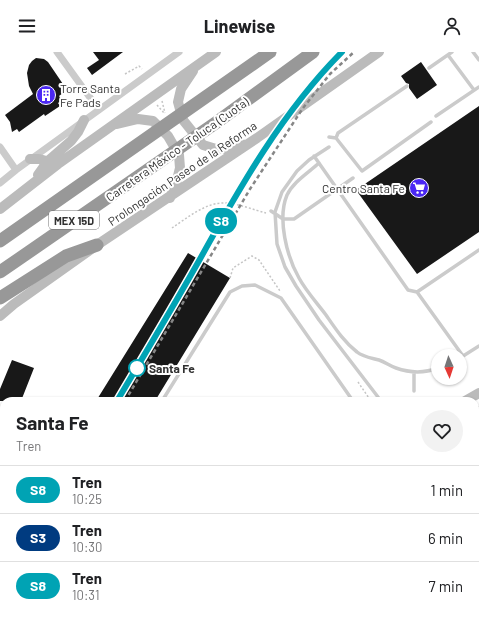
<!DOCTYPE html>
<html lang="es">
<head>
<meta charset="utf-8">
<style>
  body { margin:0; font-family:Barlow,sans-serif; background:#f2f2f2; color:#202124; height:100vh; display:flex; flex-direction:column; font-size:15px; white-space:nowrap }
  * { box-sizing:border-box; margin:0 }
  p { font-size:13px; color:#757577 }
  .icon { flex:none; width:22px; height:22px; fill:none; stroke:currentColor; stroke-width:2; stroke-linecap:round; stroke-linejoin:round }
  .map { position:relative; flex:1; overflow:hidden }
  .details { position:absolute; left:0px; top:345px; width:479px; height:220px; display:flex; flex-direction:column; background:#fff; border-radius:12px 12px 0 0; box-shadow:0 1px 3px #0004 }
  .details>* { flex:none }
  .badge { padding:0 8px; border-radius:13px; font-size:14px; line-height:26px }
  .needle { width:26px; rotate:177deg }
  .controls { position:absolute; left:431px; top:297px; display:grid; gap:8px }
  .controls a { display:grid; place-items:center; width:36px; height:36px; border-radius:50%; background:#fff; box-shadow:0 1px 3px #0004; font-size:20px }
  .map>.badge { position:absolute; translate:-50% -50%; box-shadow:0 0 0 2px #fff }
  .round { display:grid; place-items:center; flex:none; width:42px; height:42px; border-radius:21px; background:#f2f2f2 }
  .summary { display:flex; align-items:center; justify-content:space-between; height:68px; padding:0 16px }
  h1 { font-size:19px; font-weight:700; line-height:30px }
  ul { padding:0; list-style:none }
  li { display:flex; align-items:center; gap:12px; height:48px; padding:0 16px; border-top:1px solid #e0e0e0 }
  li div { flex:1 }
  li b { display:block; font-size:15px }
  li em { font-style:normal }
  li .badge { min-width:44px; font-weight:700; text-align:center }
  header { display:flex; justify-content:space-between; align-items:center; height:52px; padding:0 16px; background:#fff; font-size:18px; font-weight:700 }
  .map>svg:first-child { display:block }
  .building { fill:#181818 }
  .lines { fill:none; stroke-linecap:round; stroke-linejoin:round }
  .path { stroke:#c5c5c5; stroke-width:1.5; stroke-dasharray:2 2; stroke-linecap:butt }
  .lane { stroke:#cbcbcb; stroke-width:3.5 }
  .street { stroke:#cbcbcb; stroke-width:7 }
  .secondary { stroke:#bbb; stroke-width:10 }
  .highway { stroke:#989898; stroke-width:13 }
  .rail { stroke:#868686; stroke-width:2.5; stroke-dasharray:4 3; stroke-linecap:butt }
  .line-casing { stroke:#fff; stroke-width:9 }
  .line { stroke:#00a3b4; stroke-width:6 }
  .stop-dot { fill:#fff; stroke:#00a3b4; stroke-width:2 }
  .labels { text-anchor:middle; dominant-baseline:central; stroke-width:4; stroke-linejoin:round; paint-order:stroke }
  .shield { fill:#fff; stroke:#6f6f6f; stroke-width:1 }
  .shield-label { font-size:11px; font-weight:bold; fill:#313131 }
  .poi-label { font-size:12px; fill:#313131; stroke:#fff; text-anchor:start }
  .street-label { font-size:12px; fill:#313131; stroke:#fff }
  .stop-label { font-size:12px; font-weight:bold; fill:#313131; stroke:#fff; text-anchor:start }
</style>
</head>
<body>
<header><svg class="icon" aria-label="menu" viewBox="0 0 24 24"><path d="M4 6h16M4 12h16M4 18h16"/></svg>Linewise<svg class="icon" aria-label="person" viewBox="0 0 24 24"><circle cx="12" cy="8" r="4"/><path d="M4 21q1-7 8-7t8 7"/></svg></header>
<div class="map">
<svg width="479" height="565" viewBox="0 0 479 565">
  <rect width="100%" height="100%" fill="#fff"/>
  <path class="building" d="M 93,0 L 123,0 L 92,23 L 87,16 L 99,8 Z
    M 36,6 L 44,7 L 48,10 L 67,38 L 59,44 L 62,48 L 58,51 L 60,54 L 45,64 L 44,62 L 19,80 L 17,77 L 12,80 L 10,70 L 5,63 L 33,42 L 29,34 L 27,21 L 29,13 L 32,9 Z
    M 421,10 L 437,33 L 417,47 L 409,36 L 409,32 L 406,31 L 401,24 Z
    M 479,54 L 479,180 L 417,222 L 356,138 Z
    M 188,201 L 230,226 L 155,349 L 96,349 Z
    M 12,308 L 34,316 L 21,349 L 0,349 L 0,337 Z"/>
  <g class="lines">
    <path class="path" d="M 125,22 L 139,14 L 142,17
      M 162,49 L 165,61
      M 157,53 L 164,61
      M 172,176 C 187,166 206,150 225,151 C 237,151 254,158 266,161
      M 230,226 L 233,216 L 252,204 L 259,208 L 280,239
      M 358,330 L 371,349"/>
    <path class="lane" d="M 473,0 L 479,8
      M 448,3 L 474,38
      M 429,16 L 452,0
      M 407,34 L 338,81 L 336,86 L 362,119 L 431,70
      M 436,64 L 479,35
      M 329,85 L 336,86
      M 329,95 L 309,108 L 297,119 L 282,140 L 275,160 L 277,192 L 285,215 L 296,234 L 319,268 L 378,345
      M 314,104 L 408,238 L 417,240 L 479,198
      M 319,111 C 308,121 293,130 287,143 C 277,167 287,205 299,226 C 306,239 317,251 326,263 C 335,276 344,290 357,300 C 363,305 372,306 379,308 C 385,310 390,314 396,316 C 410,321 425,321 438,316
      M 271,159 L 283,167 L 294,167 L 353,126
      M 417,240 L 463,304
      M 460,306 L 479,294
      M 414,339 L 414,320
      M 162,349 L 230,240 L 242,234 L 255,233 L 281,246 L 353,349"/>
    <path class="street" d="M 57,0 L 99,58
      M 0,95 L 16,118
      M 0,131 L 16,118 L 179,0
      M 475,380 L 478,381 L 479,383
      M 475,396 L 479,393
      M 475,484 L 479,482
      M 475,541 L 479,537
      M 309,561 L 309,565
      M 378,565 L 382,561
      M 458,565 L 460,561"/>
    <path class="secondary" d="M 193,19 L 181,37 L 178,50 L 183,68 L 203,93 L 216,97 L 227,97 L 242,92
      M 117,72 L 138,67 L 153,69 L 168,84 L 179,103 L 180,116 L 177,128 L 170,146
      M 30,107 L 39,107 L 54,111
      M 38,123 L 48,109 L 71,89 L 78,80 L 84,68
      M 0,157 L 58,112 L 216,0
      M 0,264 L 14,252 L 97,193 L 257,86 L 379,0
      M 465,349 L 479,341
      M 475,361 L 479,359
      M 0,541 L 4,540
      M 25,565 L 36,561
      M 86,565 L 97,561
      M 156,565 L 160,561"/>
    <path class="highway" d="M 0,189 L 270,0
      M 0,220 L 217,70 L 313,0
      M 0,246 L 66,204 L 97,193"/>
    <path class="rail" d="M 117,349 C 146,300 175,251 203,202 C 242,132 285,57 342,0
      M 125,349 L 250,137 L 303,56 L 330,22 L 354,0
      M 0,537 L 4,531
      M 0,552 L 4,547"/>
  </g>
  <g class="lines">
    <g class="line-casing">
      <path id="line" d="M 117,349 C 145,302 173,255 200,207 C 240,135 283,59 342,0"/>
    </g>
    <use href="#line" class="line"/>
  </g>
  <defs>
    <g id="building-disc" transform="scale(1)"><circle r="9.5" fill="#4b28f4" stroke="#fff"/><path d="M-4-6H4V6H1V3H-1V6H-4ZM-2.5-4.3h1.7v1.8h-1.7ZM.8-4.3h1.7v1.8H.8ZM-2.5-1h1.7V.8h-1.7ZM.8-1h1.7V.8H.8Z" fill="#fff"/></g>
    <g id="supermarket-disc" transform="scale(1)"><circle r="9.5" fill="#4b28f4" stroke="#fff"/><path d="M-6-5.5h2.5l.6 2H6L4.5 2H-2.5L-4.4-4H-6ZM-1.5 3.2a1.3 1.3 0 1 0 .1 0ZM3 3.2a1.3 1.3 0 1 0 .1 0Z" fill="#fff"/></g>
  </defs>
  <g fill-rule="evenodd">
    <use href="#building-disc" x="46" y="43"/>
    <use href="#supermarket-disc" x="419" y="136"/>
  </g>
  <circle class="stop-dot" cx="137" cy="316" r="8"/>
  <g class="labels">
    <rect class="shield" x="49" y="159" width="50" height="18" rx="3"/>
    <g class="shield-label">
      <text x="74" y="168">MEX 15D</text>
    </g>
    <g class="poi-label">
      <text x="60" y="36">Torre Santa<tspan x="60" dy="14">Fe Pads</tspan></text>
      <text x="405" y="136" text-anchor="end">Centro Santa Fe</text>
    </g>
    <g class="street-label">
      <text transform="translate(177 97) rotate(-35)">Carretera México - Toluca (Cuota)</text>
      <text transform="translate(182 121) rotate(-34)">Prolongación Paseo de la Reforma</text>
    </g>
    <g class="stop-label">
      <text x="149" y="316">Santa Fe</text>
    </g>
  </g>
</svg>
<div class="controls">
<a><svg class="needle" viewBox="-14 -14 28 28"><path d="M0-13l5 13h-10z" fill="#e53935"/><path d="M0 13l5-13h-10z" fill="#757577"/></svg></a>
</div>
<b class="badge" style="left:221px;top:169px;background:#00a3b4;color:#fff">S8</b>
<section class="details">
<div class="summary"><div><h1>Santa Fe</h1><p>Tren</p></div><a class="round"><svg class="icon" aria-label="heart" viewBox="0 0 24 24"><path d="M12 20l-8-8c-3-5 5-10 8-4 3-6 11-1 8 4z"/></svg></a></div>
<ul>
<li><span class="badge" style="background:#00a3b4;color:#fff">S8</span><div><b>Tren</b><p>10:25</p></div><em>1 min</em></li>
<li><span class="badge" style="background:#003b80;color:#fff">S3</span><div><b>Tren</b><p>10:30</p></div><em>6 min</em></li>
<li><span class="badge" style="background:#00a3b4;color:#fff">S8</span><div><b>Tren</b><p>10:31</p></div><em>7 min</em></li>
</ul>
</section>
</div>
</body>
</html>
